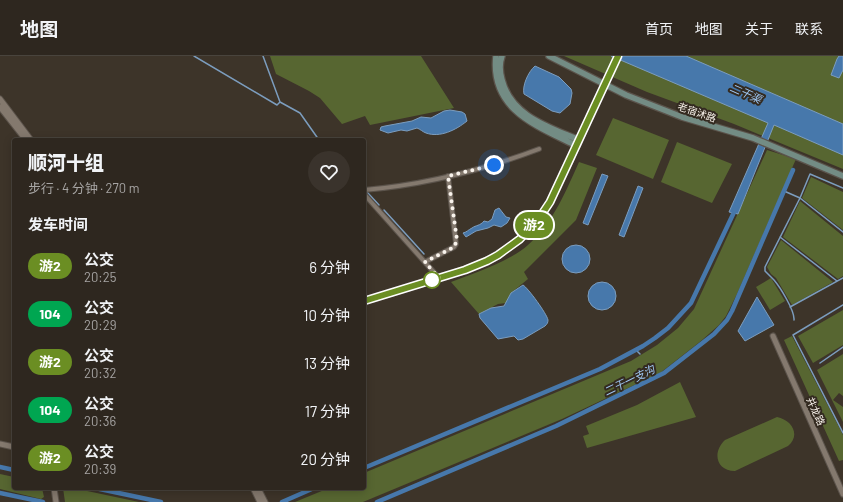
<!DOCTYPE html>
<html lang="zh">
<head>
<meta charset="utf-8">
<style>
  body { margin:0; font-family:Barlow,"Noto Sans SC",sans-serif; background:#3a332c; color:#f1f3f6; height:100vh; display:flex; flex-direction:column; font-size:15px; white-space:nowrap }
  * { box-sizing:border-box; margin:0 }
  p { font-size:13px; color:#a7a5a4 }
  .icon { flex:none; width:22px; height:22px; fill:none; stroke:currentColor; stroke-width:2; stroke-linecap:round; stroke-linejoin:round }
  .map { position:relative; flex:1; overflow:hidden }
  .panel { position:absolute; left:12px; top:82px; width:354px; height:352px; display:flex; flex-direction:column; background:#2e271f; border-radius:4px; box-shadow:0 2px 10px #0003,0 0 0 1px #49443d }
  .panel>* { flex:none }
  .badge { padding:0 8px; border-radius:13px; font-size:14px; line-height:26px }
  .you { position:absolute; width:20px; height:20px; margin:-10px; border:3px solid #fff; border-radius:50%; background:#1a73e8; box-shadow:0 0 0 6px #1a73e833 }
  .map>.badge { position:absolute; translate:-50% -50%; box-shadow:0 0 0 2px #fff }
  h2 { padding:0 16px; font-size:15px; line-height:36px }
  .round { display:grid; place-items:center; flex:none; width:42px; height:42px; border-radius:21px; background:#3a332c }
  .summary { display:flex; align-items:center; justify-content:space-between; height:68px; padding:0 16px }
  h1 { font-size:19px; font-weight:800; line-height:30px }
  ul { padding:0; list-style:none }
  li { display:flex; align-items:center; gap:12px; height:48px; padding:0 16px }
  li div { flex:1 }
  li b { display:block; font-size:15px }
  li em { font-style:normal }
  li .badge { min-width:44px; font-weight:700; text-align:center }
  header { display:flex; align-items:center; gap:24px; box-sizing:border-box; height:56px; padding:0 20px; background:#2e271f; border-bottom:1px solid #49443d }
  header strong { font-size:19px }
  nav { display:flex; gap:22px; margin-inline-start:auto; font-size:14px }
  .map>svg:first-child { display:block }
  .green { fill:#576631 }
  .water { fill:#4778ab; stroke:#7c9dbe }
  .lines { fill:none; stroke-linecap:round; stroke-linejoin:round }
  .stream { stroke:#7c9dbe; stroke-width:1.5 }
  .canal { stroke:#4778ab; stroke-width:4.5 }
  .minor-casing { stroke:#5b534b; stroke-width:6 }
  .tertiary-casing { stroke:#5b534b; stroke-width:7 }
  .secondary-casing { stroke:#5b534b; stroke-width:8 }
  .minor { stroke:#84796e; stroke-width:4 }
  .tertiary { stroke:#84796e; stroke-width:5 }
  .secondary { stroke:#738c84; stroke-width:5.5 }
  .secondary-bridge-casing { stroke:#5b534b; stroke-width:8; stroke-linecap:butt }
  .secondary-bridge { stroke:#738c84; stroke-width:5.5 }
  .line-casing { stroke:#fff; stroke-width:9 }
  .line { stroke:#6b8e23; stroke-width:6 }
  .walk { stroke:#f9f3ec; stroke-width:4; stroke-dasharray:0 7.2 }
  .stop-dot { fill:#fff; stroke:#6b8e23; stroke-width:2 }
  .labels { text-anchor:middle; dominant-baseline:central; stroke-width:4; stroke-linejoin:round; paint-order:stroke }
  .street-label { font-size:10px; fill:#f9f3ec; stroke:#332a20 }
  .water-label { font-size:11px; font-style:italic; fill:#a1c9f5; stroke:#332a20 }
</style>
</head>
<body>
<header>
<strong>地图</strong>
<nav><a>首页</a><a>地图</a><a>关于</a><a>联系</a></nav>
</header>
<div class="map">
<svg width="843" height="446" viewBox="0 0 843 446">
  <rect width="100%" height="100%" fill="#3d3429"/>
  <path class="green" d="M 270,0 L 421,0 L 454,52 L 370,69 L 365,60 L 342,68 L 320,42 L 309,35 L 276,18 Z
    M 564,0 L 843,0 L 843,113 L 734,68 L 647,36 Z
    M 613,62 L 669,84 L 653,123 L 596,99 Z
    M 677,86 L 732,108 L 712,147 L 661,126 Z
    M 767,94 L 796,103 L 737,238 L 726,260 L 719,269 L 701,285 L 660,317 L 562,363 L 363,446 L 295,446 L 329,432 L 364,432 L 364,417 L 631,305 L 657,289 L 678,272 L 694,253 Z
    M 579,106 L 597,112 L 576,164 L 524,216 L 528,223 L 511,237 L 506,247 L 498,248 L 479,258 L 451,226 C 475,217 510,205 528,189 C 553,167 566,135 579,106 Z
    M 811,121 L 843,136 L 843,174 L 802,142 Z
    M 800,145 L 843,180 L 843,220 L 838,223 L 783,181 Z
    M 781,184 L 833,226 L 792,249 L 776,222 L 771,218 L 767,211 Z
    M 771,222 L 785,245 L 770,254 L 756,231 Z
    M 843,254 L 843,289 L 813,307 L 798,280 Z
    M 792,280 L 843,379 L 843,404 L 839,405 L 784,284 Z
    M 843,298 L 843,340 L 839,337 L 833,344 L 843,351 L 843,366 L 817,314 Z
    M 680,326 L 696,361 L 587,392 L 583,380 L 589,378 L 586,370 L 637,349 Z
    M 777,361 C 792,364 801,379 788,390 L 735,415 C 716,415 712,396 725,384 Z
    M 0,418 L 14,421 L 14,432 L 42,432 L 44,441 L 41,443 L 0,433 Z
    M 63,432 L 73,432 L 139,446 L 65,446 Z"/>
  <path class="water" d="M 611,0 L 686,0 L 843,68 L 843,99 L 774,69 L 738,158 L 729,156 L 768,67 Z
    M 839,0 L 843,0 L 843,14 L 839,22 L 831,19 L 837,3 Z
    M 535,10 L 559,21 L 571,33 L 572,37 L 570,48 L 560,57 L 552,55 L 524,38 C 522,30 528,16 535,10 Z
    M 450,54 L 462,56 L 465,58 L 467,65 C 456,74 440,82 426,77 C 423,76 420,73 417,72 L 407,75 L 401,74 L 388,77 L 380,74 L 381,71 L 385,70 L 412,65 L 421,61 L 431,62 L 444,55 Z
    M 602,118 L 608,120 L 588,169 L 583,167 Z
    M 638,130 L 643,132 L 624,181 L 619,179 Z
    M 499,152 L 506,161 L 510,162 L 507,167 L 501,171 L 494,169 L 488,172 L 476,175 L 466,181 L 463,177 C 467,176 468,174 472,172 C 476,169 480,170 484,165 L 488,166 L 492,163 L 495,154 Z
    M562 203a14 14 0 1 1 28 0a14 14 0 1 1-28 0Z
    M588 240a14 14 0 1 1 28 0a14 14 0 1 1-28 0Z
    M 523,229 C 528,232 547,258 548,264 C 548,267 547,268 545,270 L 523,283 L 518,284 L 514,280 L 498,283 L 480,262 L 479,258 L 491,252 L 504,250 L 511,237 Z
    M 757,241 L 774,269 L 745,285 L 738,275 Z"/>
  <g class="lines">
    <path class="stream" d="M 194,0 L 277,49 L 280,46
      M 263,0 L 280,46 L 300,57 L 319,84
      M 843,132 L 810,118 L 800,142 L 843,176
      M 784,135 L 800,142 L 765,211 L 765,215 C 768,218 771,221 774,224 C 780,231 795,255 794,264
      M 367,136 L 379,149
      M 384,154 L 424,198
      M 780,181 L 837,225
      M 843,249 L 793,279 L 843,377
      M 790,251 L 843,222
      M 636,294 L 640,298
      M 820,307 L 843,291
      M 651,316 L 655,322"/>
    <path class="canal" d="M 0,411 L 14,414
      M 364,412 L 600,313 L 643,290 L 655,282 L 668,272 L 691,247 L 736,152
      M 95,432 L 161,446
      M 0,437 L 43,446
      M 282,446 L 314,432
      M 377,446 L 556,370 L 664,317 L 714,278 L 727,264 L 732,255 L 793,114"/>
    <g class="minor-casing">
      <path id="minor" d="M 364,134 C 423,129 483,114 539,93
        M 364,138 L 439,222
        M 425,206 L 454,191 L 456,188 L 448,120"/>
    </g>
    <g class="tertiary-casing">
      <path id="tertiary" d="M 0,43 L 31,84
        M 0,51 L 26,84
        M 364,245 C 386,238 409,231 431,224 C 475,211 511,199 540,161 C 556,140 566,114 577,90
        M 773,280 L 843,438
        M 0,388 L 14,391
        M 54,432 L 56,446
        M 253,432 L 260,446
        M 258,432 L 265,446"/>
    </g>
    <g class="secondary-casing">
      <path id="secondary" d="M 496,0 C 490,54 537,70 577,90 L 593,53
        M 502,0 C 499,8 500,17 502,24 C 511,60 549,71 579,84
        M 549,0 L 626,39 L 682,61 L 753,82 L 843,120"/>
    </g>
    <use href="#minor" class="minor"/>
    <use href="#tertiary" class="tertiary"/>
    <use href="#secondary" class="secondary"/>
    <g class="secondary-bridge-casing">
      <path id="secondary-bridge" d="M 593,53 L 618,0"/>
    </g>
    <use href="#secondary-bridge" class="secondary-bridge"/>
  </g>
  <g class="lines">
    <g class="line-casing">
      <path id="line" d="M 364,245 L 465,214 L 487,205 L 498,199 L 520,183 L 540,161 L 550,146 L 618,0"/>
    </g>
    <use href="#line" class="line"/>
    <path class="walk" d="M 432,224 L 439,222 L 425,206 L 454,191 L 457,184 L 448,120 L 494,109"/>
  </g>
  <circle class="stop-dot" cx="432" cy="224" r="8"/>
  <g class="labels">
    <g class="street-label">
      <text transform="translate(697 56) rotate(19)">老宿沭路</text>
      <text transform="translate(816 355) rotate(66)">井龙路</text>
    </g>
    <g class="water-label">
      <text transform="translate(746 37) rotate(24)">二干渠</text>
      <text transform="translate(629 324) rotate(-26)">二干一支沟</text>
    </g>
  </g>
</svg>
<div class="you" style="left:494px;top:109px"></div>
<b class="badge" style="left:534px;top:169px;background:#6b8e23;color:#fff">游2</b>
<section class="panel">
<div class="summary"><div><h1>顺河十组</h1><p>步行 · 4 分钟 · 270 m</p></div><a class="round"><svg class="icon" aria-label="heart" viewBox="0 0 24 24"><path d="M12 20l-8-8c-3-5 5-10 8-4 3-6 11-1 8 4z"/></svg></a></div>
<h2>发车时间</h2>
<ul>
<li><span class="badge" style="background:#6b8e23;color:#fff">游2</span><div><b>公交</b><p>20:25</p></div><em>6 分钟</em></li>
<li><span class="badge" style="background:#00a651;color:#fff">104</span><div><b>公交</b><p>20:29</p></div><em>10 分钟</em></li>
<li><span class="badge" style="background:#6b8e23;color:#fff">游2</span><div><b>公交</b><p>20:32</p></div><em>13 分钟</em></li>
<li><span class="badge" style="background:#00a651;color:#fff">104</span><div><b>公交</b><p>20:36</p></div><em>17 分钟</em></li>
<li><span class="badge" style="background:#6b8e23;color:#fff">游2</span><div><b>公交</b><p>20:39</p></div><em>20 分钟</em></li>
</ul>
</section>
</div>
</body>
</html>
